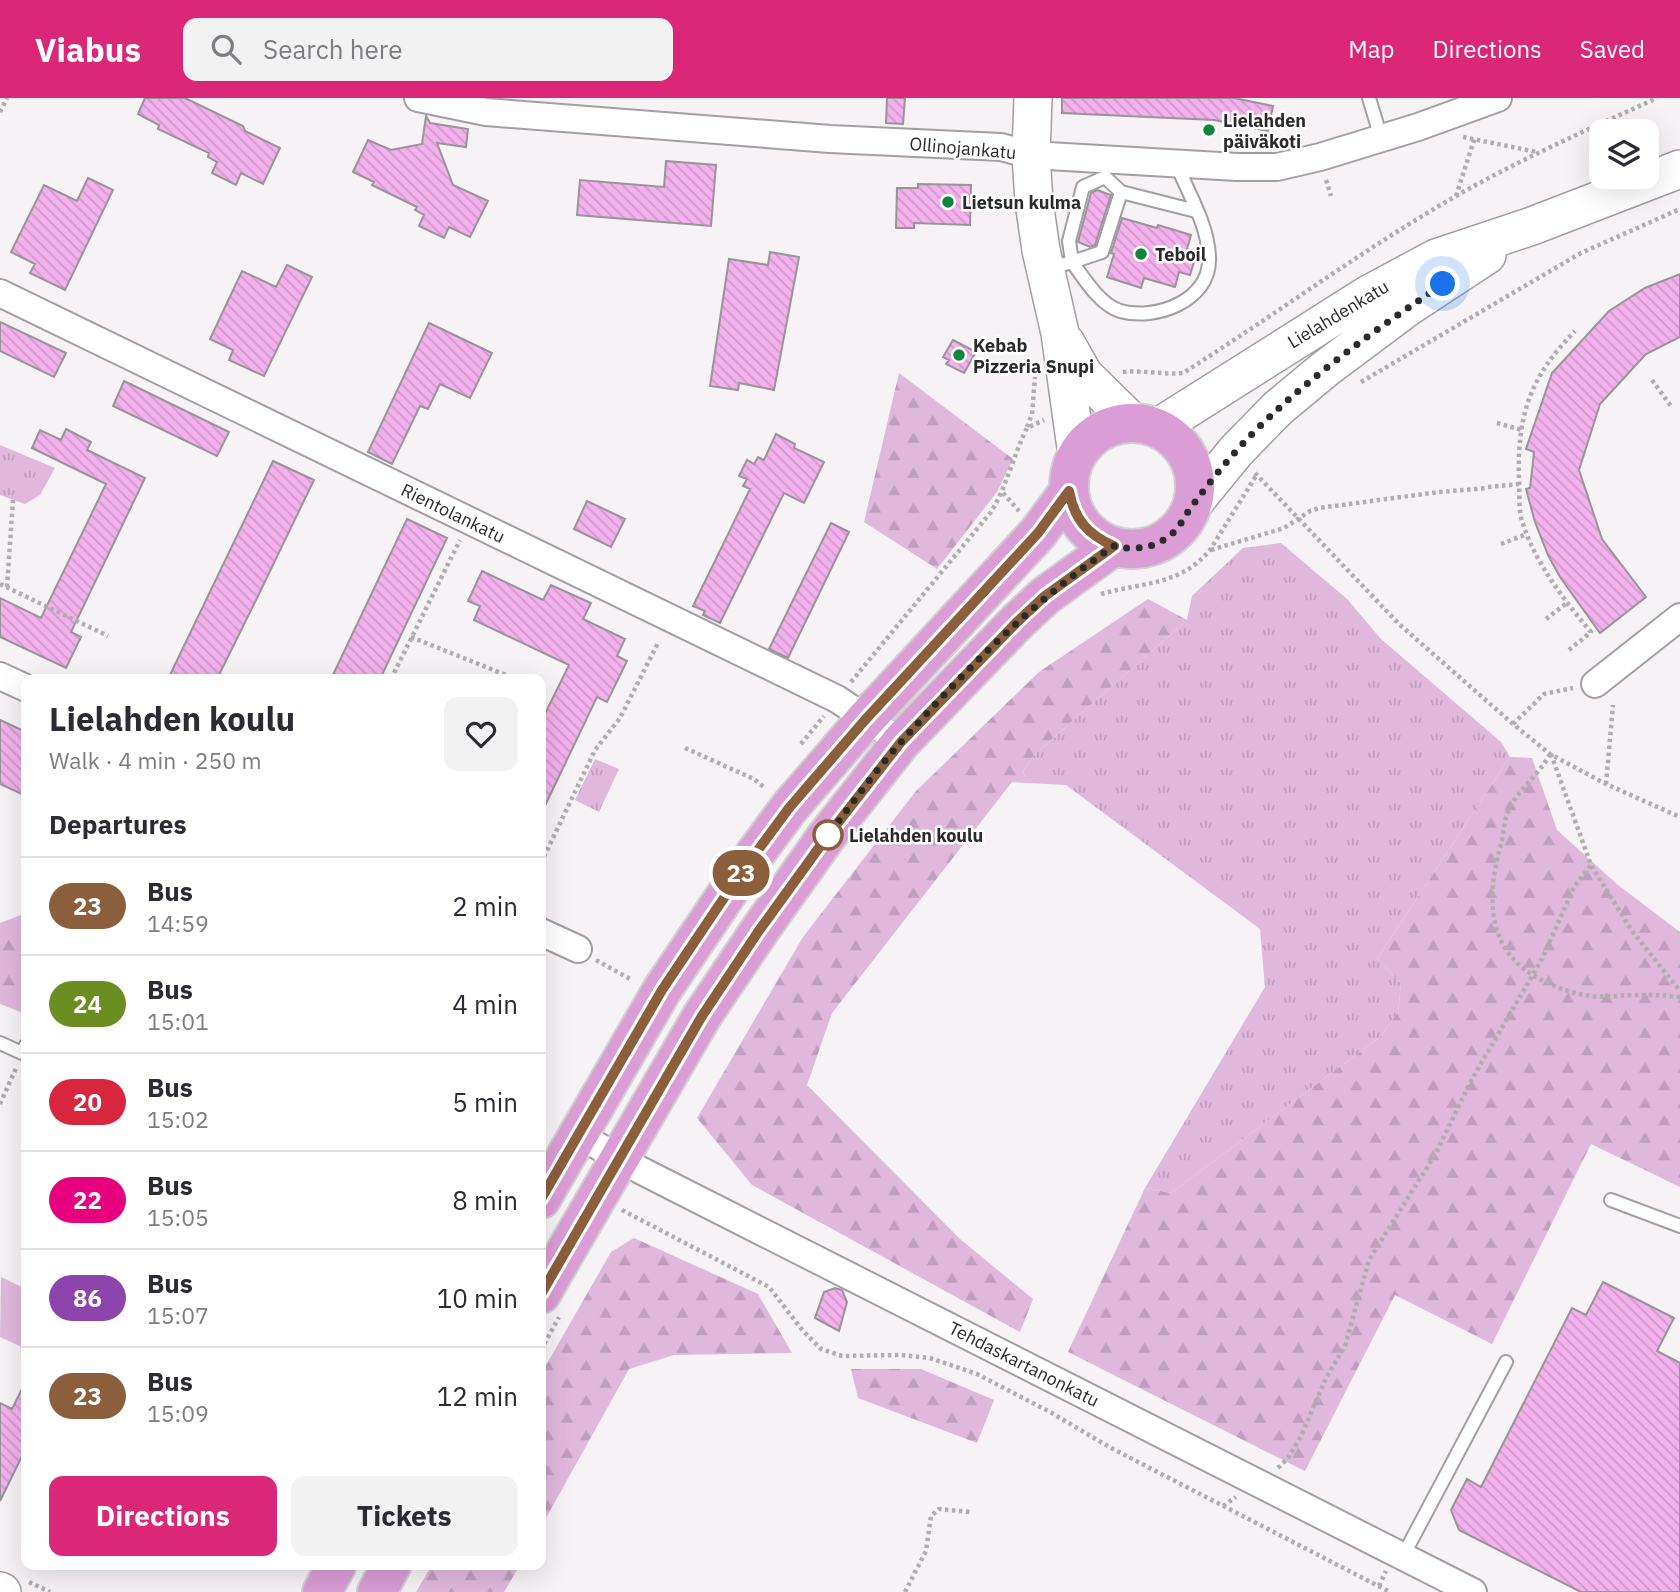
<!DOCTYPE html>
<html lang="en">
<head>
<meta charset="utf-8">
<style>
  body { margin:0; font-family:"IBM Plex Sans",sans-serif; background:#f2f2f3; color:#2b2b33; height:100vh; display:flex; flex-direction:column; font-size:26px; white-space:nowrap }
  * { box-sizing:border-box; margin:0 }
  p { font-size:23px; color:#7c7c81 }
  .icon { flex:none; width:38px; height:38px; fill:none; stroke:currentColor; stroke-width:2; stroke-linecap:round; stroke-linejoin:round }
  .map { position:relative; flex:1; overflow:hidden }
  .sheet { position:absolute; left:21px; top:576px; width:525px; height:896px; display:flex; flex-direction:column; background:#fff; border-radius:14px; box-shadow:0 7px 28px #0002 }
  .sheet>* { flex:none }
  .badge { padding:0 14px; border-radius:23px; font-size:24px; line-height:46px }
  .tools { position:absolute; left:1589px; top:21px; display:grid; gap:14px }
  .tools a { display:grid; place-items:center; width:70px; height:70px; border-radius:14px; background:#fff; box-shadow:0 7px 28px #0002; font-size:35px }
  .you { position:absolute; width:35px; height:35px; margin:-18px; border:5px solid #fff; border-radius:50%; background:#1a73e8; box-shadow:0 0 0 10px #1a73e833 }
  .map>.badge { position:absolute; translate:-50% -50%; box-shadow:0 0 0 4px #fff }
  h2 { padding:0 28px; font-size:26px; line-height:63px }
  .round { display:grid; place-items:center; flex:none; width:74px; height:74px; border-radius:14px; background:#f2f2f3 }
  .head { display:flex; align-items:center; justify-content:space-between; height:119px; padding:0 28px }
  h1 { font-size:33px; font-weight:700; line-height:52px }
  .cta { display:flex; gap:14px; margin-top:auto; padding:14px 28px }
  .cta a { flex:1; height:80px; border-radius:14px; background:#db2777; color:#fff; font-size:28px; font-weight:700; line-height:80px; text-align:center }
  .cta a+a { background:#f2f2f3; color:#2b2b33 }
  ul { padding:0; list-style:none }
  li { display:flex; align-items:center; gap:21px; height:98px; padding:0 28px; border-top:2px solid #e1e1e2 }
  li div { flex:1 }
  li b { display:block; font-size:26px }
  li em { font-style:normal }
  li .badge { min-width:77px; font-weight:700; text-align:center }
  header { display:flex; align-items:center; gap:42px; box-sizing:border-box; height:98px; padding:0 35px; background:#db2777; color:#fff }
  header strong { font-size:33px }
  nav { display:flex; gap:38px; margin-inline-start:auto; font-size:24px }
  .search { width:490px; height:63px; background:#f2f2f3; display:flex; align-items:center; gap:18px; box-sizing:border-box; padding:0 24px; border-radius:14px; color:#7c7c81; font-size:26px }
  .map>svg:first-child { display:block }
  .grass { fill:url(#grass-tufts) }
  .forest { fill:url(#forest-firs) }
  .pitch { fill:#e0b8dc }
  .building { fill:url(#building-back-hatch); stroke:#989498; stroke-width:2 }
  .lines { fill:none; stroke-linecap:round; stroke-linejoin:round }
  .service-casing { stroke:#a29ea1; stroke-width:16 }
  .minor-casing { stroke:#a29ea1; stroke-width:30 }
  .secondary-casing { stroke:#a29ea1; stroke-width:40 }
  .primary-casing { stroke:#d0d0d0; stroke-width:42 }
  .path { stroke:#b0adb0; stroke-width:4.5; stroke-dasharray:3.5 3.5; stroke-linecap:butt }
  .service { stroke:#fff; stroke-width:12 }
  .minor { stroke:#fff; stroke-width:26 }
  .secondary { stroke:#fff; stroke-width:37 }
  .primary { stroke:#da9dd6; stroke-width:38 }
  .line-casing { stroke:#fff; stroke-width:16 }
  .line { stroke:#8b5e3c; stroke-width:10 }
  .walk { stroke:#2b2a2b; stroke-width:7; stroke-dasharray:0 12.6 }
  .poi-dot { fill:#12853d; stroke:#fff; stroke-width:2.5 }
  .stop-dot { fill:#fff; stroke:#8b5e3c; stroke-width:3.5 }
  .labels { text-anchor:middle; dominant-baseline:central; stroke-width:5; stroke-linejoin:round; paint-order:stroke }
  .poi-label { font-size:18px; font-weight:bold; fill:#2b2a2b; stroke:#fff; text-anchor:start }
  .street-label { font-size:18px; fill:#2b2a2b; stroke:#fff }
  .stop-label { font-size:18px; font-weight:bold; fill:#2b2a2b; stroke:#fff; text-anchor:start }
</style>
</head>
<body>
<header>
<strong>Viabus</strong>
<div class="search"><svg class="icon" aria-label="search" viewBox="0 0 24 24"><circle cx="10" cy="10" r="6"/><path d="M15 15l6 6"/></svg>Search here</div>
<nav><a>Map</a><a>Directions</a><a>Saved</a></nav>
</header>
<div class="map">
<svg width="1680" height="1494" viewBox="0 0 1680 1494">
  <defs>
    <pattern id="grass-tufts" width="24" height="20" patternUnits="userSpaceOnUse" patternTransform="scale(1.75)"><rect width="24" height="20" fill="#e0b8dc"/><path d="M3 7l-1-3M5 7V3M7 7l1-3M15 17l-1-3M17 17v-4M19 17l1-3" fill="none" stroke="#c09ebd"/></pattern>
    <pattern id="forest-firs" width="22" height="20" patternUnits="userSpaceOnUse" patternTransform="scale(1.75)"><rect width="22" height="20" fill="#e0b8dc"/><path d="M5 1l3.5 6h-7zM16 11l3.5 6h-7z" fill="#c09ebd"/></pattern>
    <pattern id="building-back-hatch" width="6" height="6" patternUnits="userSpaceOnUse" patternTransform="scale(1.75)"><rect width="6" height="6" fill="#f3b1ed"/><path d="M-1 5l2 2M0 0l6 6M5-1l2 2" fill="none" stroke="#d098cb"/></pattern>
  </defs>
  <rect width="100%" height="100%" fill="#f6f2f6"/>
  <path class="grass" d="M 0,347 L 55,370 L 40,397 L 25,406 L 0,397 Z
    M 1281,445 L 1347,501 L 1381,541 L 1501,644 L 1510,659 L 1377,861 L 1401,885 L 1398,914 L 1380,939 L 1171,1095 L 1145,1090 L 1265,889 L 1260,831 L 1066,687 L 1027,685 L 1023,673 L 1034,657 L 1187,522 L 1192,498 L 1243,450 Z
    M 595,661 L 619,671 L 599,714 L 575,702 Z"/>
  <path class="forest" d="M 899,275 L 1013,361 L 997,394 L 937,471 L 864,424 Z
    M 1148,501 L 1187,522 L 1034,657 L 1023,673 L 1027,685 L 1012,684 L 832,915 L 807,987 L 960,1141 L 1033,1201 L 1020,1234 L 752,1087 L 697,1020 L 803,839 L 916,693 L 1039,574 Z
    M 1510,659 L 1532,660 L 1557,732 L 1618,787 L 1680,834 L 1680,1089 L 1591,1046 L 1492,1246 L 1395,1197 L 1305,1373 L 1068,1254 L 1145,1090 L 1171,1095 L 1380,939 L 1398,914 L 1401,885 L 1377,861 Z
    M 26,815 L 26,916 L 0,906 L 0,825 Z
    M 634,1140 L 758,1196 L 792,1255 L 674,1257 L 629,1271 L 541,1429 L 541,1276 L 611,1154 Z
    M 851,1271 L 921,1271 L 994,1302 L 977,1345 L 858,1300 Z
    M 432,1467 L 432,1466 L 520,1467 L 504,1494 L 416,1494 Z"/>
  <path class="pitch" d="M 1,1179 L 26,1191 L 26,1251 L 0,1239 Z"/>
  <path class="building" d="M 145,0 L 185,0 L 243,28 L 245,33 L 280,50 L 263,86 L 241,75 L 236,87 L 212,75 L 217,64 L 208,59 L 209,55 L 158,31 L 159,27 L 138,16 Z
    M 887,0 L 905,0 L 903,26 L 886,25 Z
    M 1062,0 L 1234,0 L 1273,8 L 1268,33 L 1214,22 L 1062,15 Z
    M 426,18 L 430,25 L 468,31 L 466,49 L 437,45 L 453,87 L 488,103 L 470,139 L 449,129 L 444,140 L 419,128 L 424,117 L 415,112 L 417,109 L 372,87 L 374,84 L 353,74 L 368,42 L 391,52 L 422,46 Z
    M 666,63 L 716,67 L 711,128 L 577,117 L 580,82 L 664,89 Z
    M 88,80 L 113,92 L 65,192 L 30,175 L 35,166 L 11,154 L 44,87 L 77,103 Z
    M 918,86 L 971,87 L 970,127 L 914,125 L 914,130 L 896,130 L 897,90 L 918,90 Z
    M 1097,92 L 1111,97 L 1095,147 L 1090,149 L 1078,144 L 1091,95 Z
    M 1122,120 L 1157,130 L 1158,127 L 1191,137 L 1187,151 L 1197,154 L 1190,177 L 1179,174 L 1175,189 L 1144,180 L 1141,190 L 1107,179 L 1114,156 L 1111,155 Z
    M 770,154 L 799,159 L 774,292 L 739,285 L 738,292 L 710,288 L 729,161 L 768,167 Z
    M 287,167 L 312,179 L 264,278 L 229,262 L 233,252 L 210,241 L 242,173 L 276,189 Z
    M 1680,176 L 1680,239 L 1646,256 L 1600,306 L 1579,372 L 1602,441 L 1646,499 L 1600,535 L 1560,479 L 1548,457 L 1535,424 L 1526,391 L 1530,390 L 1534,354 L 1526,351 L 1552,275 L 1609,213 L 1645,190 Z
    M 0,224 L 66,255 L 54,279 L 0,253 Z
    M 429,225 L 492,255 L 470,300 L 440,286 L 428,311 L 420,308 L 392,366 L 368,354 Z
    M 953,242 L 976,254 L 964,275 L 946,266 L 949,262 L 943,259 Z
    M 124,283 L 229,334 L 217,358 L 113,308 Z
    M 66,331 L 91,344 L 87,352 L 145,380 L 71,534 L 81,539 L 66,570 L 0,539 L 0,500 L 41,520 L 106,386 L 32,350 L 40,332 L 61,342 Z
    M 776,336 L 795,346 L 794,350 L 824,364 L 804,405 L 784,395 L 720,525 L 703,517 L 705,513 L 693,508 L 750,391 L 743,388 L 747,381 L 739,378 L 747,362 L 754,366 L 758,359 L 764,362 Z
    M 273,363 L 314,382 L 257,500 L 217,581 L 168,581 Z
    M 587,403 L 625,421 L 611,449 L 574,431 Z
    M 407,421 L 447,440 L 380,581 L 331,581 Z
    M 831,425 L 849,434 L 788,560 L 769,551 Z
    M 482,473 L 543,502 L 551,487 L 591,505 L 583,521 L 625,541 L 617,558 L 627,563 L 607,604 L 597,599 L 541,716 L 541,624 L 569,567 L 474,522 L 480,508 L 468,503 Z
    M 0,622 L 26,634 L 26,698 L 0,686 Z
    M 1603,1184 L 1674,1220 L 1657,1253 L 1680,1265 L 1680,1494 L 1581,1494 L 1459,1432 L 1451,1412 L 1467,1381 L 1481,1389 L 1572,1210 L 1586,1217 Z
    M 835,1190 L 842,1192 L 847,1204 L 839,1233 L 815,1220 L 824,1194 Z
    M 26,1283 L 26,1350 L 0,1403 L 0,1305 L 12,1311 Z"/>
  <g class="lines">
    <g class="service-casing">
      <path id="service" d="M 1369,0 L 1381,40
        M 1121,94 L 1102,154 L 1072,164 L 1069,143 L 1083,89 L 1105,79 L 1121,94 L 1196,113
        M 1050,170 L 1072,164 C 1084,180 1099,206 1120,213 C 1155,223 1210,203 1209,161 C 1209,128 1188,95 1176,65
        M 0,945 L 22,955 L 26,947
        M 1611,1102 L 1680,1128
        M 1403,1458 L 1506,1264"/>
    </g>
    <g class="minor-casing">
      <path id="minor" d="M 418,0 L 486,14 L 830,41 L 1001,49 L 1031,57 L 1237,69 L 1277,69 L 1320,59 L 1418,29 L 1498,0
        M 0,195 L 837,601 L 901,644
        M 0,578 L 26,590
        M 1595,586 L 1680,519
        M 541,834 L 578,851
        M 577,1036 L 640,1072 L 1473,1494"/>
    </g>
    <g class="secondary-casing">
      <path id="secondary" d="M 1033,0 L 1031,57 L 1034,104 L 1041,152 L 1060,235 L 1077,357
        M 1066,245 L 1084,277 L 1133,325
        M 1157,330 L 1369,196 L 1436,160 L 1532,128 L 1680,71
        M 1192,407 L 1236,353 L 1278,310 L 1325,271 L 1408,209 L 1487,157
        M 0,1493 L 2,1494"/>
    </g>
    <g class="primary-casing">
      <path id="primary" d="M1069 388a63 63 0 1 1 126 0a63 63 0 1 1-126 0Z
        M 541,1101 L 662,892 L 736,782 L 789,710 L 865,622 L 1038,435 L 1069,393
        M 541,1196 L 702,918 L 762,829 L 826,739 L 901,644 L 1017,524 L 1045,498 L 1114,448
        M 322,1494 L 337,1466
        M 377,1494 L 392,1466"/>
    </g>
    <path class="path" d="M 0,14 L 7,0
      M 1463,39 L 1537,54
      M 1326,82 L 1331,98
      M 1456,98 L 1475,39
      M 1123,274 C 1143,272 1163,277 1183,275 C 1275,217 1362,152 1456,98 C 1521,61 1589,31 1657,0
      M 1652,282 L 1671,308
      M 1361,284 L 1581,155 L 1680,111
      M 1497,325 L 1522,332
      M 1027,329 L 1032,316 L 1035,279
      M 1255,375 L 1399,526 L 1513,626 L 1550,656 L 1606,686 L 1680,719
      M 1488,389 L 1519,386
      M 1003,395 L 1019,413
      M 1501,446 L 1527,436
      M 1211,452 L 1284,430 L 1310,413 L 1319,410 L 1439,394 L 1488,390
      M 0,486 L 108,538
      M 7,489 L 13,402
      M 1101,496 C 1143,484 1180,488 1210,452 L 1256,378
      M 1546,521 L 1567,505
      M 411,539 L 516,581
      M 1569,552 L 1591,534 C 1564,502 1536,466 1523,426 C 1518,413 1520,397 1519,383 C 1517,318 1529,280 1575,233
      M 391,581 L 460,442
      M 851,584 L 991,414 C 1007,388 1013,358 1027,330 L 1044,322
      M 541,593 L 542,594
      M 1513,626 L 1544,596 L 1573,590
      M 801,646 L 824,618
      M 685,650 L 754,681 L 765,690
      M 1550,656 C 1538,679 1516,692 1507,716 C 1504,724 1504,733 1502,742 C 1486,798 1484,855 1544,883 C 1557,889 1571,895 1584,897 C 1606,901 1627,896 1648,897 C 1659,897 1669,898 1680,899
      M 1551,656 L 1591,767 L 1632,833 L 1680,893
      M 1606,686 L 1613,607
      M 541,765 L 595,652 L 620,620 L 658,545
      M 596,862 L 632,882
      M 0,1006 L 17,968
      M 622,1112 L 769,1189 L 803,1233 L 821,1251 L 842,1258 L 901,1257 L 930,1260 L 977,1276 L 1050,1314 L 1111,1350 L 1390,1494
      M 541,1252 L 559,1219
      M 1278,1370 L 1288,1360 L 1301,1338 L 1326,1280 L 1345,1248 L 1369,1162 L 1436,1055 L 1472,981 L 1542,861 L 1574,789 L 1591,767
      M 1223,1408 L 1236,1399
      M 29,1484 L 50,1494
      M 1379,1488 L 1386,1473
      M 905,1494 L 926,1453 L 931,1418 L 939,1411 L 970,1414"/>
    <use href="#service" class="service"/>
    <use href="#minor" class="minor"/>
    <use href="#secondary" class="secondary"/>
    <use href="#primary" class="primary"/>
  </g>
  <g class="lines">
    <g class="line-casing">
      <path id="line" d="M 541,1101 L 662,892 L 736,782 L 789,710 L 865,622 L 1038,435 L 1069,393 C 1074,421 1088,437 1114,448 L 1045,498 L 1017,524 L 901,644 L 826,740 L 758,834 L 702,918 L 541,1196"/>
    </g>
    <use href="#line" class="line"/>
    <path class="walk" d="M 828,737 L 826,740 C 851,707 875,673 902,643 C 966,571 1034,502 1114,448 C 1131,452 1150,451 1165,441 C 1181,431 1184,417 1195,404 C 1212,381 1230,359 1250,338 C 1307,280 1375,232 1443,186"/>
  </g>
  <g class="poi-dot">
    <circle cx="1209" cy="32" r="7"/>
    <circle cx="948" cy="104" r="7"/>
    <circle cx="1141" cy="156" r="7"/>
    <circle cx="959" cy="257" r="7"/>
  </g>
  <circle class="stop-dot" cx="828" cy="737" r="14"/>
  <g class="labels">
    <g class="poi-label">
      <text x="1223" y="22">Lielahden<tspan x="1223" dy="21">päiväkoti</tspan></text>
      <text x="962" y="104">Lietsun kulma</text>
      <text x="1155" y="156">Teboil</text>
      <text x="973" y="247">Kebab<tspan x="973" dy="21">Pizzeria Snupi</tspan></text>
    </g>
    <g class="street-label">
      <text transform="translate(963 50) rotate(5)">Ollinojankatu</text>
      <text transform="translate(1338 216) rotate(-31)">Lielahdenkatu</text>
      <text transform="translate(453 415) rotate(26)">Rientolankatu</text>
      <text transform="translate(1024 1266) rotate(27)">Tehdaskartanonkatu</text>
    </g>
    <g class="stop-label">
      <text x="849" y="737">Lielahden koulu</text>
    </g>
  </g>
</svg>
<div class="tools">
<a><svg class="icon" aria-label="layers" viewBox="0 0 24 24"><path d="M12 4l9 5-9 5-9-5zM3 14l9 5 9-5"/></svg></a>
</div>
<div class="you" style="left:1443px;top:186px"></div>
<b class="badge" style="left:741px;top:775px;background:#8b5e3c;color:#fff">23</b>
<section class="sheet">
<div class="head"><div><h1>Lielahden koulu</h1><p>Walk · 4 min · 250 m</p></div><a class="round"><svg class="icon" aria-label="heart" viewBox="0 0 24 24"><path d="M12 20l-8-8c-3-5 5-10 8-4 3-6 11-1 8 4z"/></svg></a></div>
<h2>Departures</h2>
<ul>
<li><span class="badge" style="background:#8b5e3c;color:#fff">23</span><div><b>Bus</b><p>14:59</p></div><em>2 min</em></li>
<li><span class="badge" style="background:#6b8e23;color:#fff">24</span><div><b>Bus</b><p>15:01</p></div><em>4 min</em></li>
<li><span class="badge" style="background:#d7263d;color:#fff">20</span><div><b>Bus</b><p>15:02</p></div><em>5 min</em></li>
<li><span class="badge" style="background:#e6007e;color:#fff">22</span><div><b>Bus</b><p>15:05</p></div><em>8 min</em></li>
<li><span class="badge" style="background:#8e44ad;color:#fff">86</span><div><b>Bus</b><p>15:07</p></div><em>10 min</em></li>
<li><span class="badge" style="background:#8b5e3c;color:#fff">23</span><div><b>Bus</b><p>15:09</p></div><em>12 min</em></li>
</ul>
<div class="cta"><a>Directions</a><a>Tickets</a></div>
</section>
</div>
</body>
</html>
